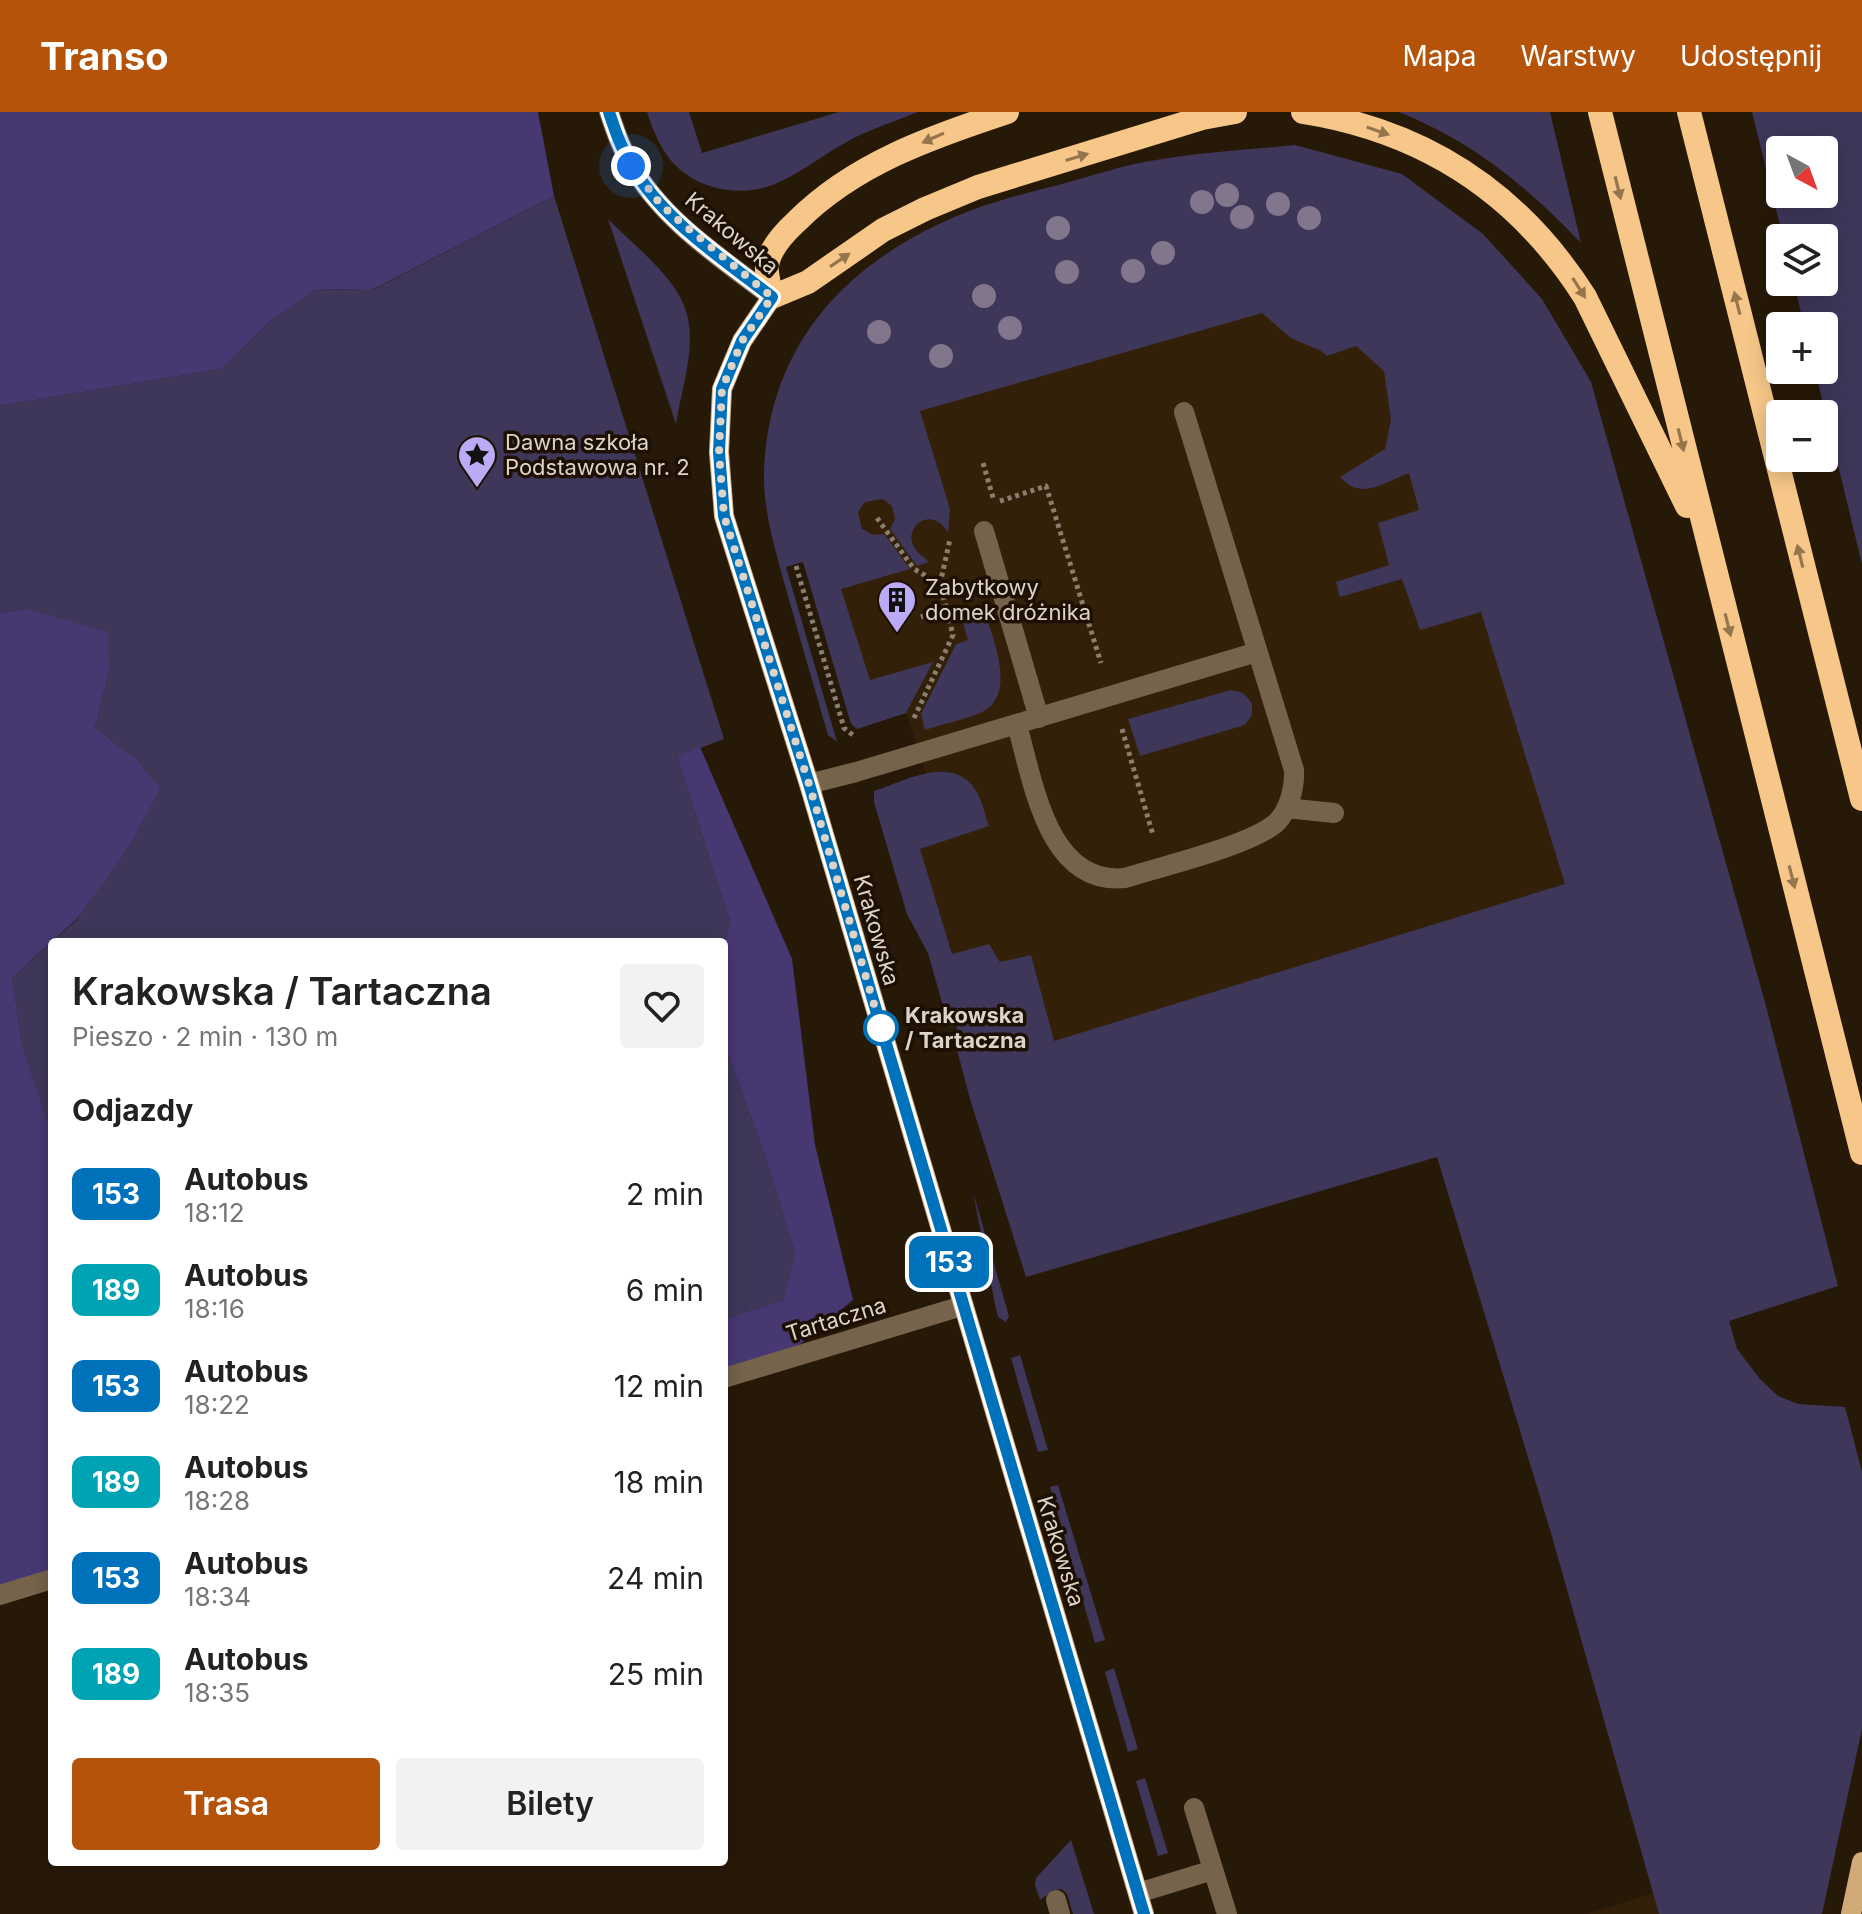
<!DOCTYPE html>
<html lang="pl">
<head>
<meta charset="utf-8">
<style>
  body { margin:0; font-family:Inter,sans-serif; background:#f2f2f2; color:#222; height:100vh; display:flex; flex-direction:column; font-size:30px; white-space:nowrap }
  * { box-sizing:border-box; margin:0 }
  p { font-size:26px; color:#767676 }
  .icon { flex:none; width:44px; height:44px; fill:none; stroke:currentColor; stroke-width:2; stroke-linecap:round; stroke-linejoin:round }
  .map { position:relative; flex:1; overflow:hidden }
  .details { position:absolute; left:48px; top:826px; width:680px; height:928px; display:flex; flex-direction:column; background:#fff; border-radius:8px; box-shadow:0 4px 20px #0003 }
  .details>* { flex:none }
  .badge { padding:0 16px; border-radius:12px; font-size:28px; line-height:52px }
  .needle { width:52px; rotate:139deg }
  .buttons { position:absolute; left:1766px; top:24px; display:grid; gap:16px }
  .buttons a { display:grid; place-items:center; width:72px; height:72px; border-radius:8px; background:#fff; box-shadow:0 4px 20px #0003; font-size:40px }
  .you { position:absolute; width:40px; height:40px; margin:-20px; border:6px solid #fff; border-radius:50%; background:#1a73e8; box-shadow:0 0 0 12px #1a73e833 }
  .map>.badge { position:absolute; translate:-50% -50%; box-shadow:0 0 0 4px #fff }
  h2 { padding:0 24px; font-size:30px; line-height:72px }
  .round { display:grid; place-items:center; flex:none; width:84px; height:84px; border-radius:8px; background:#f2f2f2 }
  .summary { display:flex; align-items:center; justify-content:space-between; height:136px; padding:0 24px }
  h1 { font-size:38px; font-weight:600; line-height:60px }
  .cta { display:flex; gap:16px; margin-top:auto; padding:16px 24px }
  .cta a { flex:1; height:92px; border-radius:8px; background:#b45309; color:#fff; font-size:32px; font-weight:600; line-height:92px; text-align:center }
  .cta a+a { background:#f2f2f2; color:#222 }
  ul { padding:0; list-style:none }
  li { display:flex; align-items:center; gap:24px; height:96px; padding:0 24px }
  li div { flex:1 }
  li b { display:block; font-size:30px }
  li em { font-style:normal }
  li .badge { min-width:88px; font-weight:700; text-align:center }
  header { display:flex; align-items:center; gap:48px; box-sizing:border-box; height:112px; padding:0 40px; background:#b45309; color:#fff }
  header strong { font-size:38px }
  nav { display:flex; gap:44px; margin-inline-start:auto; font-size:28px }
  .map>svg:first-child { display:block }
  .built { fill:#322008 }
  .green { fill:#3f375a; fill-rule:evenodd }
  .forest { fill:#483872 }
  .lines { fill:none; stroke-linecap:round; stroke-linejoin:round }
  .path { stroke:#897e70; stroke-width:5; stroke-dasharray:4 4; stroke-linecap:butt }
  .minor { stroke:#76634b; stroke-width:20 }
  .major { stroke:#d2aa78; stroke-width:20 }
  .highway { stroke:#f7c789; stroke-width:24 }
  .tree { fill:#82768c }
  .oneway { fill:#95754c }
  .line-casing { stroke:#fff; stroke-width:18 }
  .line { stroke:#0072bc; stroke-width:12 }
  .walk { stroke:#ddd4c9; stroke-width:8; stroke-dasharray:0 14.4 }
  .stop-dot { fill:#fff; stroke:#0072bc; stroke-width:4 }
  .labels { text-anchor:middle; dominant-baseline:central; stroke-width:7; stroke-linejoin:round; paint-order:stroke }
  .street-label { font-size:22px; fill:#ddd4c9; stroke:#1d1002 }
  .poi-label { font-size:22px; fill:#ddd4c9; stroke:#1d1002; text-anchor:start }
  .stop-label { font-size:22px; font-weight:bold; fill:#ddd4c9; stroke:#1d1002; text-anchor:start }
</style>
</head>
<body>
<header>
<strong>Transo</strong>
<nav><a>Mapa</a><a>Warstwy</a><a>Udostępnij</a></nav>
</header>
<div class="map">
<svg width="1862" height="1802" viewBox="0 0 1862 1802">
  <rect width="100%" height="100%" fill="#271908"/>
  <path class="built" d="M 1398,127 L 1600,794 L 994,979 L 909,704 L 926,662 L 908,605 L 905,601 L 857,617 L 805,435 L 904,270 Z
    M 1653,1781 L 1659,1802 L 1587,1802 Z"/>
  <path class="green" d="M 647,0 L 689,0 L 702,41 L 839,0 L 918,0 C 895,9 871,17 850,28 C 824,42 801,61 775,72 C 744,85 701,79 676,54 C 662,40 653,19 647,0 Z
    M 1399,0 L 1550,0 L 1581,131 C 1525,73 1475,31 1399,0 Z
    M 1752,0 L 1862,0 L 1862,452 L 1815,258 L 1824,258 L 1824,214 L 1804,214 L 1794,170 L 1824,170 L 1824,126 L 1783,126 ZM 1780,38 L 1824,38 L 1824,82 L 1780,82 Z
    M 1295,33 L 1402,62 L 1483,122 L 1542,187 L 1591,270 L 1766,894 L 1838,1174 L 1729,1209 L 1737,1237 L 1760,1267 L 1778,1284 L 1798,1292 L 1845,1295 L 1862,1360 L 1862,1617 L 1822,1802 L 1659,1802 L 1551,1421 L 1437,1045 L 1026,1165 L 970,987 L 956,934 L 961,932 L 956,914 L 949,915 L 928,841 L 907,802 L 874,690 L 874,679 C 903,670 946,645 971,672 C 981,683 984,700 989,714 L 920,737 L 952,842 L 989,832 L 1000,850 L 1031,843 L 1054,929 L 1565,772 L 1481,500 L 1420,518 L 1402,467 L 1340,485 L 1336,470 L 1389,453 L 1378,411 L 1419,398 L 1409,361 C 1382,371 1362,389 1340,365 L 1385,337 L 1391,308 L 1384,259 L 1356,234 L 1327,244 L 1321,239 L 1291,226 L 1262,201 L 920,299 L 950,397 L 948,421 C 933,394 907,412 912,430 C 914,439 923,444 929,450 L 917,454 L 890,417 L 895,407 L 892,394 L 883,387 L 865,390 L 858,400 L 862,417 L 873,423 L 884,422 L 910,457 L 841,477 L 870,568 L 933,550 L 906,601 L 857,617 L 851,612 L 803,450 L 786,455 L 837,630 L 828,623 C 814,575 800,526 786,477 C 776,440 764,403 764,364 C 767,238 840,155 952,106 C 987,91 1025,81 1062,72 C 1091,64 1121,54 1150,49 C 1198,40 1247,38 1295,33 Z
    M 554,84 L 724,627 L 677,645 L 730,809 L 724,835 L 724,830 L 52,830 L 52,1020 L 23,936 L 12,866 L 78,807 L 134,645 L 95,616 L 109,559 L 25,497 L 0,501 L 0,294 L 221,257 L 273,207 L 316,177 L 373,178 Z
    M 608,107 C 635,135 681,168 688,207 C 695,240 681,279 676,312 Z
    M 984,497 C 992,525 1019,584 980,601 C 963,608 943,612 925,618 L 921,602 L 956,532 L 968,528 L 961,504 Z
    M 1231,578 L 1243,581 L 1252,591 L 1252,603 L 1245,613 L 1140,644 L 1128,607 Z
    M 724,932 L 764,1041 L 795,1141 L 783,1190 L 724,1207 Z
    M 973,1080 L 1009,1204 L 1006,1210 L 998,1205 L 996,1197 Z
    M 1020,1243 L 1048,1338 L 1038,1340 L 1011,1246 Z
    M 1058,1373 L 1105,1528 L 1095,1531 L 1050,1375 Z
    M 1114,1556 L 1138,1637 L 1128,1640 L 1105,1560 Z
    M 1145,1666 L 1168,1741 L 1158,1744 L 1136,1669 Z
    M 1071,1728 L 1094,1802 L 1073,1802 L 1067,1782 L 1062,1777 L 1054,1778 L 1040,1788 L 1035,1773 L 1036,1766 Z"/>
  <path class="forest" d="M 0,0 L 538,0 L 554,84 L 372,178 L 316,177 L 273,207 L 221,257 L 0,294 Z
    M 25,497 L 108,520 L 109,559 L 95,616 L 134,645 L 160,676 L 129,734 L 77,807 L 12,866 L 23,936 L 52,1020 L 52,1473 L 0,1486 L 0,501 Z
    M 700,635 L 792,847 L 815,1033 L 853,1188 L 780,1249 L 724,1270 L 724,1207 L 783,1189 L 795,1141 L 764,1041 L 724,932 L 724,835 L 730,809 L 677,645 Z"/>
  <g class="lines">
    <path class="path" d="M 983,351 L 994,389
      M 1000,389 L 1046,374 L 1101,551
      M 877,406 L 914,457 L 940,472
      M 796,454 L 844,616 L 854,624
      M 921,505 L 946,495
      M 914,606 L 953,523 L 940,472 L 950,427
      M 1122,617 L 1153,723"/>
    <path class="minor" d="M 609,0 C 615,18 621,36 631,52 C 662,108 722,147 772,185
      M 984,419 L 1039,606
      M 1017,613 C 1033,668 1047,774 1125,766 C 1159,755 1253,733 1277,710 C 1289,698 1295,675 1294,658 L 1184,300
      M 809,672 L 856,660 L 1257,540
      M 1286,696 L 1334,701
      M 724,1266 L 962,1194
      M 0,1483 L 52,1467
      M 1194,1696 L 1227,1802
      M 1138,1781 L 1213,1758
      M 1056,1788 L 1060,1802"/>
    <path class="major" d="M 772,185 L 742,229 L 722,277 L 719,340 L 724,404 L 809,672 L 1144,1802
      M 1851,1802 L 1862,1750"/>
    <path class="highway" d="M 1007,0 C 931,25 854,52 797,109 C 785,120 769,137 767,154 C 766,163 770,176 772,185 L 808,170 L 883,118 L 925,97 L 978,75 L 1202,6 L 1235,0
      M 1303,0 C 1424,19 1519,81 1585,185 L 1687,394
      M 1600,0 L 1862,1041
      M 1689,0 L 1862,687"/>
  </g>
  <g class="tree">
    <circle cx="1227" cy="83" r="12"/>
    <circle cx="1202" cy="90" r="12"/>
    <circle cx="1278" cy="92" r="12"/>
    <circle cx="1242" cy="105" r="12"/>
    <circle cx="1309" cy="106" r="12"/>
    <circle cx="1058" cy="116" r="12"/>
    <circle cx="1163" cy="141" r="12"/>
    <circle cx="1133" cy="159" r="12"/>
    <circle cx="1067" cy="160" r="12"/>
    <circle cx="984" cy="184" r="12"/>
    <circle cx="1010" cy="216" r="12"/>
    <circle cx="879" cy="220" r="12"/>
    <circle cx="941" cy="244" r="12"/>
  </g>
  <defs><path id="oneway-solid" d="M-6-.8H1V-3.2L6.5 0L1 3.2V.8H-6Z" transform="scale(2)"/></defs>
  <g class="oneway">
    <use href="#oneway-solid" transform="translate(1378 19) rotate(19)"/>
    <use href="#oneway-solid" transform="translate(933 26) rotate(156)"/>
    <use href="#oneway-solid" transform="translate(1077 45) rotate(-17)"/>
    <use href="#oneway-solid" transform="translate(1618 76) rotate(76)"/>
    <use href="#oneway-solid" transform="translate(840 148) rotate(-34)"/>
    <use href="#oneway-solid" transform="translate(1579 176) rotate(58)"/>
    <use href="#oneway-solid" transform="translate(1737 191) rotate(-104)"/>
    <use href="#oneway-solid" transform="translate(1681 328) rotate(76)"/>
    <use href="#oneway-solid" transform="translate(1800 444) rotate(-104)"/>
    <use href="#oneway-solid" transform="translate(1728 513) rotate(76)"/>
    <use href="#oneway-solid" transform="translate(1792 765) rotate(76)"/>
  </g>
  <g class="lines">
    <g class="line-casing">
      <path id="line" d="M 609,0 C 615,18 621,36 631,52 C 662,108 722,146 772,185 L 742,229 L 722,277 L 719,340 L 724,404 L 809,672 L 1144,1802"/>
    </g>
    <use href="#line" class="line"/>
    <path class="walk" d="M 631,54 L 658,89 L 672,103 L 772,185 L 742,229 L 722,277 L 719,340 L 724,404 L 809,672 L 881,916"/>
  </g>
  <defs>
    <g id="sight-pin" transform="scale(2)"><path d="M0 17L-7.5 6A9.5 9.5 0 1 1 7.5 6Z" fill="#bbaaf6" stroke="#1d1002"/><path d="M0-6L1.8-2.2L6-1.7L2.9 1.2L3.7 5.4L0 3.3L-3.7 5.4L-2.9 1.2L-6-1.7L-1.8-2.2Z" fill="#111"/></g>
    <g id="building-pin" transform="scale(2)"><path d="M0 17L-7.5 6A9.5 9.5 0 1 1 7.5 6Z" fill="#bbaaf6" stroke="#1d1002"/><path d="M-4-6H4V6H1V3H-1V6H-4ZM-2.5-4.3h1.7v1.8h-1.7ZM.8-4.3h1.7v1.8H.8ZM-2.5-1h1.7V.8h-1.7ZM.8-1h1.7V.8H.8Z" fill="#111"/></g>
  </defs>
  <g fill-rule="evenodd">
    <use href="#sight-pin" x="477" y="343"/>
    <use href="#building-pin" x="897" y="488"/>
  </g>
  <circle class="stop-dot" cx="881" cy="916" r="16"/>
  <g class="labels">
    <g class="street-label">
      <text transform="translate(732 121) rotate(40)">Krakowska</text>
      <text transform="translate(877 818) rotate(74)">Krakowska</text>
      <text transform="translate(836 1207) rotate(-17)">Tartaczna</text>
      <text transform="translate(1061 1439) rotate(73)">Krakowska</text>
    </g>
    <g class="poi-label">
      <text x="505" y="330">Dawna szkoła<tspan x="505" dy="25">Podstawowa nr. 2</tspan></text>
      <text x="925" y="475">Zabytkowy<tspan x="925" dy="25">domek dróżnika</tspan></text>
    </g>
    <g class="stop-label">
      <text x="905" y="903">Krakowska<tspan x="905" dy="25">/ Tartaczna</tspan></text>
    </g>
  </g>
</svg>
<div class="buttons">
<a><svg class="needle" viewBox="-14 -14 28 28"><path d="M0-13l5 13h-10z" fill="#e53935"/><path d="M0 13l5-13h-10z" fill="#767676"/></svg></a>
<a><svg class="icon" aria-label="layers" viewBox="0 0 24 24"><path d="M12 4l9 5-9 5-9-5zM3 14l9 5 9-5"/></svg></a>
<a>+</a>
<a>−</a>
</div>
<div class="you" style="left:631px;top:54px"></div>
<b class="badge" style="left:949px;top:1150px;background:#0072bc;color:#fff">153</b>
<section class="details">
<div class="summary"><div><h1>Krakowska / Tartaczna</h1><p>Pieszo · 2 min · 130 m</p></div><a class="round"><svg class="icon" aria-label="heart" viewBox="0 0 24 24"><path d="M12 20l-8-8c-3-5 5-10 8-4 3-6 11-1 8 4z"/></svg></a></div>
<h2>Odjazdy</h2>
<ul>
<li><span class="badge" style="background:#0072bc;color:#fff">153</span><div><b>Autobus</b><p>18:12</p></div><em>2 min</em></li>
<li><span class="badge" style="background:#00a3b4;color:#fff">189</span><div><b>Autobus</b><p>18:16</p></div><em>6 min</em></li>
<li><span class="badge" style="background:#0072bc;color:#fff">153</span><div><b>Autobus</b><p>18:22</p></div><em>12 min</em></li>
<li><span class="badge" style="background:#00a3b4;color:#fff">189</span><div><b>Autobus</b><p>18:28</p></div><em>18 min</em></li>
<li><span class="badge" style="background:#0072bc;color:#fff">153</span><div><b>Autobus</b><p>18:34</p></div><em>24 min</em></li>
<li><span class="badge" style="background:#00a3b4;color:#fff">189</span><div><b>Autobus</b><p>18:35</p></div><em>25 min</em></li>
</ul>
<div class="cta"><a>Trasa</a><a>Bilety</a></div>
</section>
</div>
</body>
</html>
